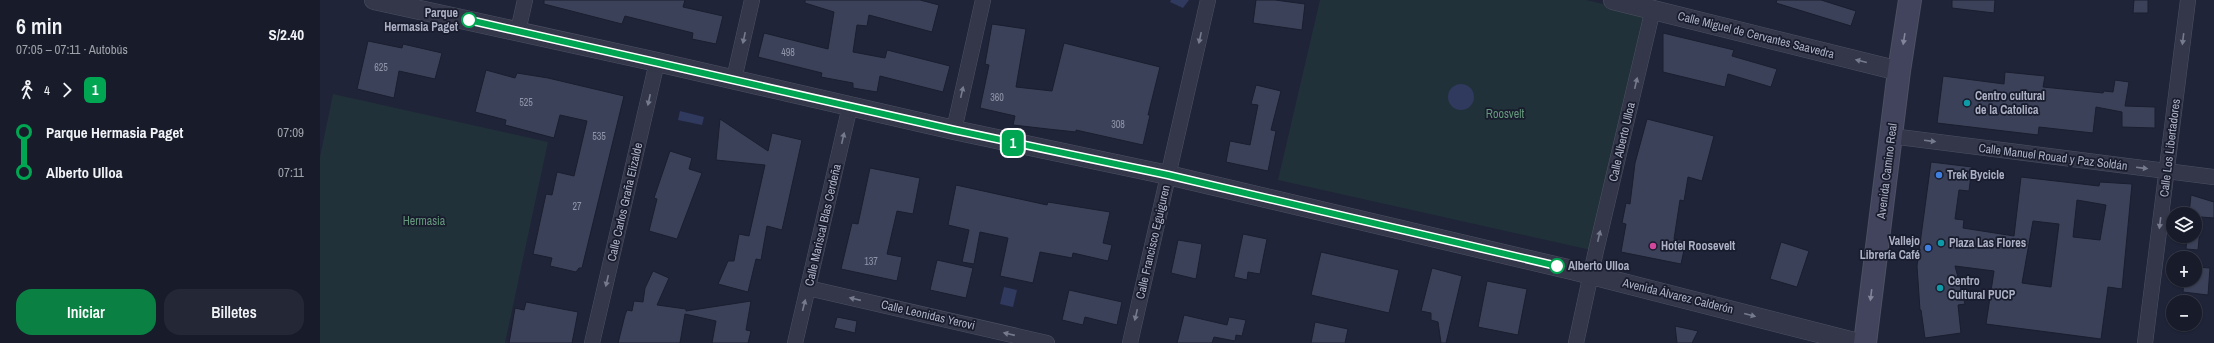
<!DOCTYPE html>
<html lang="es">
<head>
<meta charset="utf-8">
<style>
  body { margin:0; font-family:"Archivo Narrow",sans-serif; background:#242836; color:#f1f3f6; height:100vh; display:flex; flex-direction:column; font-size:15px; white-space:nowrap }
  * { box-sizing:border-box; margin:0 }
  p { font-size:13px; color:#9ea1a8 }
  .icon { flex:none; width:22px; height:22px; fill:none; stroke:currentColor; stroke-width:2; stroke-linecap:round; stroke-linejoin:round }
  .map { position:relative; flex:1; overflow:hidden }
  .panel { display:flex; flex-direction:column; background:#171b2a; width:320px }
  .panel>* { flex:none }
  .badge { padding:0 8px; border-radius:6px; font-size:14px; line-height:26px }
  .fabs { position:absolute; left:1846px; top:207px; display:grid; gap:8px }
  .fabs a { display:grid; place-items:center; width:36px; height:36px; border-radius:50%; background:#171b2a; box-shadow:0 1px 3px #0004,0 0 0 1px #363947; font-size:20px }
  .map>.badge { position:absolute; translate:-50% -50%; box-shadow:0 0 0 2px #fff }
  .legs { display:flex; align-items:center; gap:6px; height:44px; padding:0 16px; font-size:13px }
  .legs p { margin-inline-start:auto }
  .overview { display:flex; align-items:center; justify-content:space-between; height:68px; padding:0 16px }
  h1 { font-size:22px; font-weight:600; line-height:30px }
  .action { display:flex; gap:8px; margin-top:auto; padding:8px 16px }
  .action a { flex:1; height:46px; border-radius:16px; background:#0b8043; color:#fff; font-size:16px; font-weight:600; line-height:46px; text-align:center }
  .action a+a { background:#242836; color:#f1f3f6 }
  ul { padding:0 16px; list-style:none }
  li { display:flex; align-items:center; gap:14px; height:40px; font-size:15px }
  li i { display:grid; place-items:center; width:6px; height:100%; margin:0 5px; background:currentColor }
  li i::after { content:''; width:10px; height:10px; margin:-5px; border:3px solid; border-radius:50%; background:#171b2a }
  li p { margin-inline-start:auto }
  li:first-child i { background:linear-gradient(#0000 50%,currentColor 0) }
  li:last-child i { background:linear-gradient(currentColor 50%,#0000 0) }
  main { display:flex; flex:1; min-height:0 }
  .map>svg:first-child { display:block }
  .green { fill:#213139 }
  .water { fill:#30395e }
  .building { fill:#3b4158; stroke:#1a1e2f; fill-rule:evenodd }
  .lines { fill:none; stroke-linecap:round; stroke-linejoin:round }
  .minor-casing { stroke:#4d5163; stroke-width:16 }
  .tertiary-casing { stroke:#4d5163; stroke-width:20 }
  .secondary-casing { stroke:#4d5163; stroke-width:24 }
  .minor { stroke:#333749; stroke-width:15 }
  .tertiary { stroke:#333749; stroke-width:19 }
  .secondary { stroke:#41445c; stroke-width:22 }
  .oneway { fill:#767a8d }
  .oneway2 { fill:#82859b }
  .line-1-casing { stroke:#fff; stroke-width:9 }
  .line-1 { stroke:#00a651; stroke-width:6 }
  .stop-1-dot { fill:#fff; stroke:#00a651; stroke-width:2 }
  .culture-dot { fill:#0f9aa8; stroke:#181c2d; stroke-width:1.5 }
  .shop-dot { fill:#3f7fe0; stroke:#181c2d; stroke-width:1.5 }
  .hotel-dot { fill:#d1479c; stroke:#181c2d; stroke-width:1.5 }
  .labels { text-anchor:middle; dominant-baseline:central; stroke-width:3.5; stroke-linejoin:round; paint-order:stroke }
  .number-label { font-size:10px; fill:#9095aa }
  .stop-label { font-size:12px; font-weight:bold; fill:#adb1c5; stroke:#181c2d; text-anchor:end }
  .street-label { font-size:12px; fill:#adb1c5; stroke:#181c2d }
  .poi-label { font-size:12px; font-weight:bold; fill:#adb1c5; stroke:#181c2d; text-anchor:start }
  .park-label { font-size:12px; fill:#64977b; stroke:#181c2d }
</style>
</head>
<body>
<main>
<section class="panel">
<div class="overview"><div><h1>6 min</h1><p>07:05 – 07:11 · Autobús</p></div><b>S/2.40</b></div>
<div class="legs"><svg class="icon" aria-label="walk" viewBox="0 0 24 24"><circle cx="13" cy="4" r="2"/><path d="M13 8l-2 6 4 7M11 14l-3 7M7 12l3-4h3l4 4"/></svg>4<svg class="icon" aria-label="forward" viewBox="0 0 24 24"><path d="M9 5l7 7-7 7"/></svg><b class="badge" style="background:#00a651;color:#fff">1</b></div>
<ul>
<li><i style="color:#00a651"></i><b>Parque Hermasia Paget</b><p>07:09</p></li>
<li><i style="color:#00a651"></i><b>Alberto Ulloa</b><p>07:11</p></li>
</ul>
<div class="action"><a>Iniciar</a><a>Billetes</a></div>
</section>
<div class="map">
<svg width="1894" height="343" viewBox="0 0 1894 343">
  <rect width="100%" height="100%" fill="#1f2438"/>
  <path class="green" d="M 1000,0 L 1266,0 L 1325,14 L 1271,250 L 958,180 Z
    M 13,94 L 228,142 L 185,343 L 0,343 L 0,157 Z"/>
  <path class="water" d="M 851,0 L 869,0 L 863,8 L 850,2 Z
    M1128 97a13 13 0 1 1 26 0a13 13 0 1 1-26 0Z
    M 360,111 L 384,117 L 382,125 L 358,120 Z
    M 684,287 L 697,290 L 693,307 L 680,304 Z"/>
  <path class="building" d="M 224,0 L 365,0 L 363,7 L 403,16 L 396,44 L 372,39 L 373,33 L 305,16 L 302,24 L 224,4 Z
    M 485,0 L 600,0 L 619,5 L 612,32 L 549,15 L 547,26 L 537,25 L 533,52 L 565,58 L 567,50 L 630,66 L 623,92 L 560,76 L 557,92 L 533,88 L 533,83 L 501,77 L 502,73 L 438,57 L 444,33 L 508,49 L 514,12 L 485,3 Z
    M 936,0 L 955,0 L 985,4 L 982,30 L 933,23 Z
    M 1457,0 L 1501,0 L 1536,11 L 1531,26 L 1456,3 Z
    M 1632,0 L 1675,0 L 1674,13 L 1632,8 Z
    M 1814,0 L 1828,0 L 1828,13 L 1813,13 Z
    M 672,24 L 706,29 L 696,87 L 732,91 L 744,43 L 840,67 L 828,115 L 830,115 L 823,145 L 756,130 L 756,132 L 728,129 L 693,125 L 695,116 L 660,108 L 669,65 L 665,64 Z
    M 1343,33 L 1414,50 L 1412,56 L 1457,69 L 1451,87 L 1408,74 L 1405,87 L 1343,72 Z
    M 48,41 L 82,48 L 83,44 L 122,53 L 115,79 L 79,71 L 74,98 L 37,89 Z
    M 166,70 L 195,78 L 197,73 L 228,78 L 304,96 L 262,268 L 259,268 L 256,272 L 230,266 L 232,258 L 213,254 L 226,194 L 232,195 L 237,172 L 254,176 L 267,121 L 240,115 L 234,138 L 185,125 L 186,120 L 155,112 Z
    M 1685,72 L 1725,76 L 1723,87 L 1783,93 L 1784,91 L 1793,92 L 1795,80 L 1809,82 L 1805,106 L 1835,107 L 1835,128 L 1802,127 L 1802,112 L 1776,107 L 1773,133 L 1719,127 L 1718,135 L 1617,123 L 1623,76 L 1684,84 Z
    M 936,85 L 961,91 L 951,130 L 956,131 L 948,171 L 906,162 L 910,141 L 930,145 L 938,105 L 931,104 Z
    M 400,119 L 448,151 L 452,133 L 482,140 L 462,230 L 447,226 L 441,260 L 436,259 L 428,292 L 398,284 L 408,261 L 414,261 L 419,234 L 429,236 L 445,165 L 396,160 Z
    M 1327,119 L 1394,136 L 1382,181 L 1368,177 L 1364,201 L 1360,200 L 1354,239 L 1366,241 L 1361,264 L 1301,252 L 1306,224 L 1302,223 L 1306,203 L 1310,204 L 1315,163 Z
    M 350,151 L 372,158 L 369,169 L 382,173 L 357,239 L 329,231 L 337,199 L 334,198 Z
    M 1611,162 L 1652,167 L 1649,191 L 1639,190 L 1635,219 L 1644,220 L 1643,228 L 1694,236 L 1701,177 L 1779,186 L 1780,182 L 1812,184 L 1802,289 L 1788,287 L 1781,339 L 1666,324 L 1674,271 L 1635,266 L 1645,304 L 1638,305 L 1641,333 L 1605,338 L 1601,310 L 1600,310 L 1597,266 ZM 1757,200 L 1786,205 L 1780,240 L 1753,237 ZM 1713,221 L 1739,224 L 1731,287 L 1702,283 Z
    M 550,168 L 600,178 L 593,214 L 577,211 L 567,254 L 582,257 L 577,281 L 521,269 L 532,223 L 538,224 Z
    M 636,185 L 727,205 L 728,202 L 790,212 L 783,243 L 792,245 L 788,261 L 753,253 L 752,258 L 720,252 L 713,283 L 680,276 L 688,238 L 660,232 L 654,264 L 642,262 L 649,230 L 628,225 Z
    M 1871,195 L 1894,202 L 1894,218 L 1881,217 L 1878,250 L 1866,249 L 1867,236 L 1875,236 L 1875,214 L 1869,214 Z
    M 923,234 L 947,239 L 940,274 L 928,272 L 927,280 L 914,277 Z
    M 858,240 L 882,244 L 876,279 L 851,273 Z
    M 1461,242 L 1489,251 L 1477,287 L 1450,279 Z
    M 1001,252 L 1079,270 L 1069,313 L 991,295 Z
    M 617,260 L 653,268 L 646,298 L 610,290 Z
    M 1875,267 L 1890,268 L 1888,295 L 1863,292 L 1864,280 L 1875,280 Z
    M 1112,268 L 1142,276 L 1126,343 L 1121,343 L 1118,322 L 1111,320 L 1111,313 L 1101,311 Z
    M 333,271 L 349,278 L 337,305 L 366,309 L 366,311 L 431,301 L 426,330 L 431,331 L 428,343 L 392,343 L 396,321 L 365,314 L 360,343 L 298,343 L 305,315 L 307,310 L 312,311 L 314,301 L 323,302 L 325,288 Z
    M 1167,281 L 1207,289 L 1198,335 L 1158,327 Z
    M 749,290 L 802,302 L 797,325 L 765,317 L 763,325 L 742,320 Z
    M 206,302 L 258,312 L 252,343 L 189,343 L 195,308 L 204,310 Z
    M 864,315 L 907,325 L 909,317 L 926,320 L 922,336 L 916,335 L 915,341 L 894,337 L 892,343 L 857,343 Z
    M 517,317 L 537,321 L 535,333 L 514,328 Z
    M 995,322 L 1028,329 L 1025,343 L 991,343 Z
    M 1355,326 L 1378,331 L 1372,343 L 1357,343 Z"/>
  <g class="lines">
    <g class="minor-casing">
      <path id="minor" d="M 198,31 L 205,0
        M 414,79 L 432,0
        M 634,130 L 663,0
        M 1571,136 L 1894,177
        M 488,288 L 727,343
        M 272,343 L 337,62
        M 475,343 L 530,106
        M 810,343 L 888,0
        M 1256,343 L 1275,255 L 1333,9
        M 1825,343 L 1868,0"/>
    </g>
    <g class="tertiary-casing">
      <path id="tertiary" d="M 54,0 L 337,62 L 634,130 L 848,175 L 1252,270 L 1538,343
        M 1293,0 L 1579,71"/>
    </g>
    <g class="secondary-casing">
      <path id="secondary" d="M 1545,343 L 1579,71 L 1590,0"/>
    </g>
    <use href="#minor" class="minor"/>
    <use href="#tertiary" class="tertiary"/>
    <use href="#secondary" class="secondary"/>
  </g>
  <defs><path id="oneway-solid" d="M-6-.8H1V-3.2L6.5 0L1 3.2V.8H-6Z"/></defs>
  <g class="oneway">
    <use href="#oneway-solid" transform="translate(424 38) rotate(102)"/>
    <use href="#oneway-solid" transform="translate(880 38) rotate(102)"/>
    <use href="#oneway-solid" transform="translate(1863 39) rotate(97)"/>
    <use href="#oneway-solid" transform="translate(1541 61) rotate(-166)"/>
    <use href="#oneway-solid" transform="translate(1316 83) rotate(-77)"/>
    <use href="#oneway-solid" transform="translate(642 92) rotate(-77)"/>
    <use href="#oneway-solid" transform="translate(329 100) rotate(102)"/>
    <use href="#oneway-solid" transform="translate(523 138) rotate(-77)"/>
    <use href="#oneway-solid" transform="translate(1610 141) rotate(7)"/>
    <use href="#oneway-solid" transform="translate(1822 168) rotate(7)"/>
    <use href="#oneway-solid" transform="translate(1840 223) rotate(97)"/>
    <use href="#oneway-solid" transform="translate(1279 236) rotate(-77)"/>
    <use href="#oneway-solid" transform="translate(287 281) rotate(103)"/>
    <use href="#oneway-solid" transform="translate(535 299) rotate(-167)"/>
    <use href="#oneway-solid" transform="translate(484 305) rotate(-76)"/>
    <use href="#oneway-solid" transform="translate(816 315) rotate(103)"/>
    <use href="#oneway-solid" transform="translate(1430 315) rotate(15)"/>
    <use href="#oneway-solid" transform="translate(689 334) rotate(-167)"/>
  </g>
  <g class="oneway2">
    <use href="#oneway-solid" transform="translate(1584 39) rotate(99)"/>
    <use href="#oneway-solid" transform="translate(1551 295) rotate(97)"/>
  </g>
  <g class="lines">
    <g class="line-1-casing">
      <path id="line-1" d="M 149,20 L 634,130 L 848,175 L 1237,266"/>
    </g>
    <use href="#line-1" class="line-1"/>
  </g>
  <g class="stop-1-dot">
    <circle cx="149" cy="20" r="7"/>
    <circle cx="1237" cy="266" r="7"/>
  </g>
  <g class="culture-dot">
    <circle cx="1647" cy="103" r="4"/>
    <circle cx="1621" cy="243" r="4"/>
    <circle cx="1620" cy="288" r="4"/>
  </g>
  <g class="shop-dot">
    <circle cx="1619" cy="175" r="4"/>
    <circle cx="1608" cy="248" r="4"/>
  </g>
  <circle class="hotel-dot" cx="1333" cy="246" r="4"/>
  <g class="labels">
    <g class="number-label">
      <text x="468" y="52">498</text>
      <text x="61" y="67">625</text>
      <text x="677" y="97">360</text>
      <text x="206" y="102">525</text>
      <text x="798" y="124">308</text>
      <text x="279" y="136">535</text>
      <text x="257" y="206">27</text>
      <text x="551" y="261">137</text>
    </g>
    <g class="stop-label">
      <text x="138" y="13">Parque<tspan x="138" dy="14">Hermasia Paget</tspan></text>
      <text x="1248" y="266" text-anchor="start">Alberto Ulloa</text>
    </g>
    <g class="street-label">
      <text transform="translate(1436 35) rotate(14)">Calle Miguel de Cervantes Saavedra</text>
      <text transform="translate(1302 142) rotate(-77)">Calle Alberto Ulloa</text>
      <text transform="translate(1850 148) rotate(-83)">Calle Los Libertadores</text>
      <text transform="translate(1733 157) rotate(7)">Calle Manuel Rouad y Paz Soldán</text>
      <text transform="translate(1567 171) rotate(-83)">Avenida Camino Real</text>
      <text transform="translate(305 202) rotate(-77)">Calle Carlos Graña Elizalde</text>
      <text transform="translate(503 225) rotate(-77)">Calle Mariscal Blas Cerdeña</text>
      <text transform="translate(833 242) rotate(-77)">Calle Francisco Eguiguren</text>
      <text transform="translate(1358 296) rotate(14)">Avenida Álvarez Calderón</text>
      <text transform="translate(608 315) rotate(13)">Calle Leonidas Yerovi</text>
    </g>
    <g class="poi-label">
      <text x="1655" y="96">Centro cultural<tspan x="1655" dy="14">de la Catolica</tspan></text>
      <text x="1627" y="175">Trek Bycicle</text>
      <text x="1600" y="241" text-anchor="end">Vallejo<tspan x="1600" dy="14">Librería Café</tspan></text>
      <text x="1629" y="243">Plaza Las Flores</text>
      <text x="1341" y="246">Hotel Roosevelt</text>
      <text x="1628" y="281">Centro<tspan x="1628" dy="14">Cultural PUCP</tspan></text>
    </g>
    <g class="park-label">
      <text x="1185" y="114">Roosvelt</text>
      <text x="104" y="221">Hermasia</text>
    </g>
  </g>
</svg>
<div class="fabs">
<a><svg class="icon" aria-label="layers" viewBox="0 0 24 24"><path d="M12 4l9 5-9 5-9-5zM3 14l9 5 9-5"/></svg></a>
<a>+</a>
<a>−</a>
</div>
<b class="badge" style="left:693px;top:143px;background:#00a651;color:#fff">1</b>
</div>
</main>
</body>
</html>
